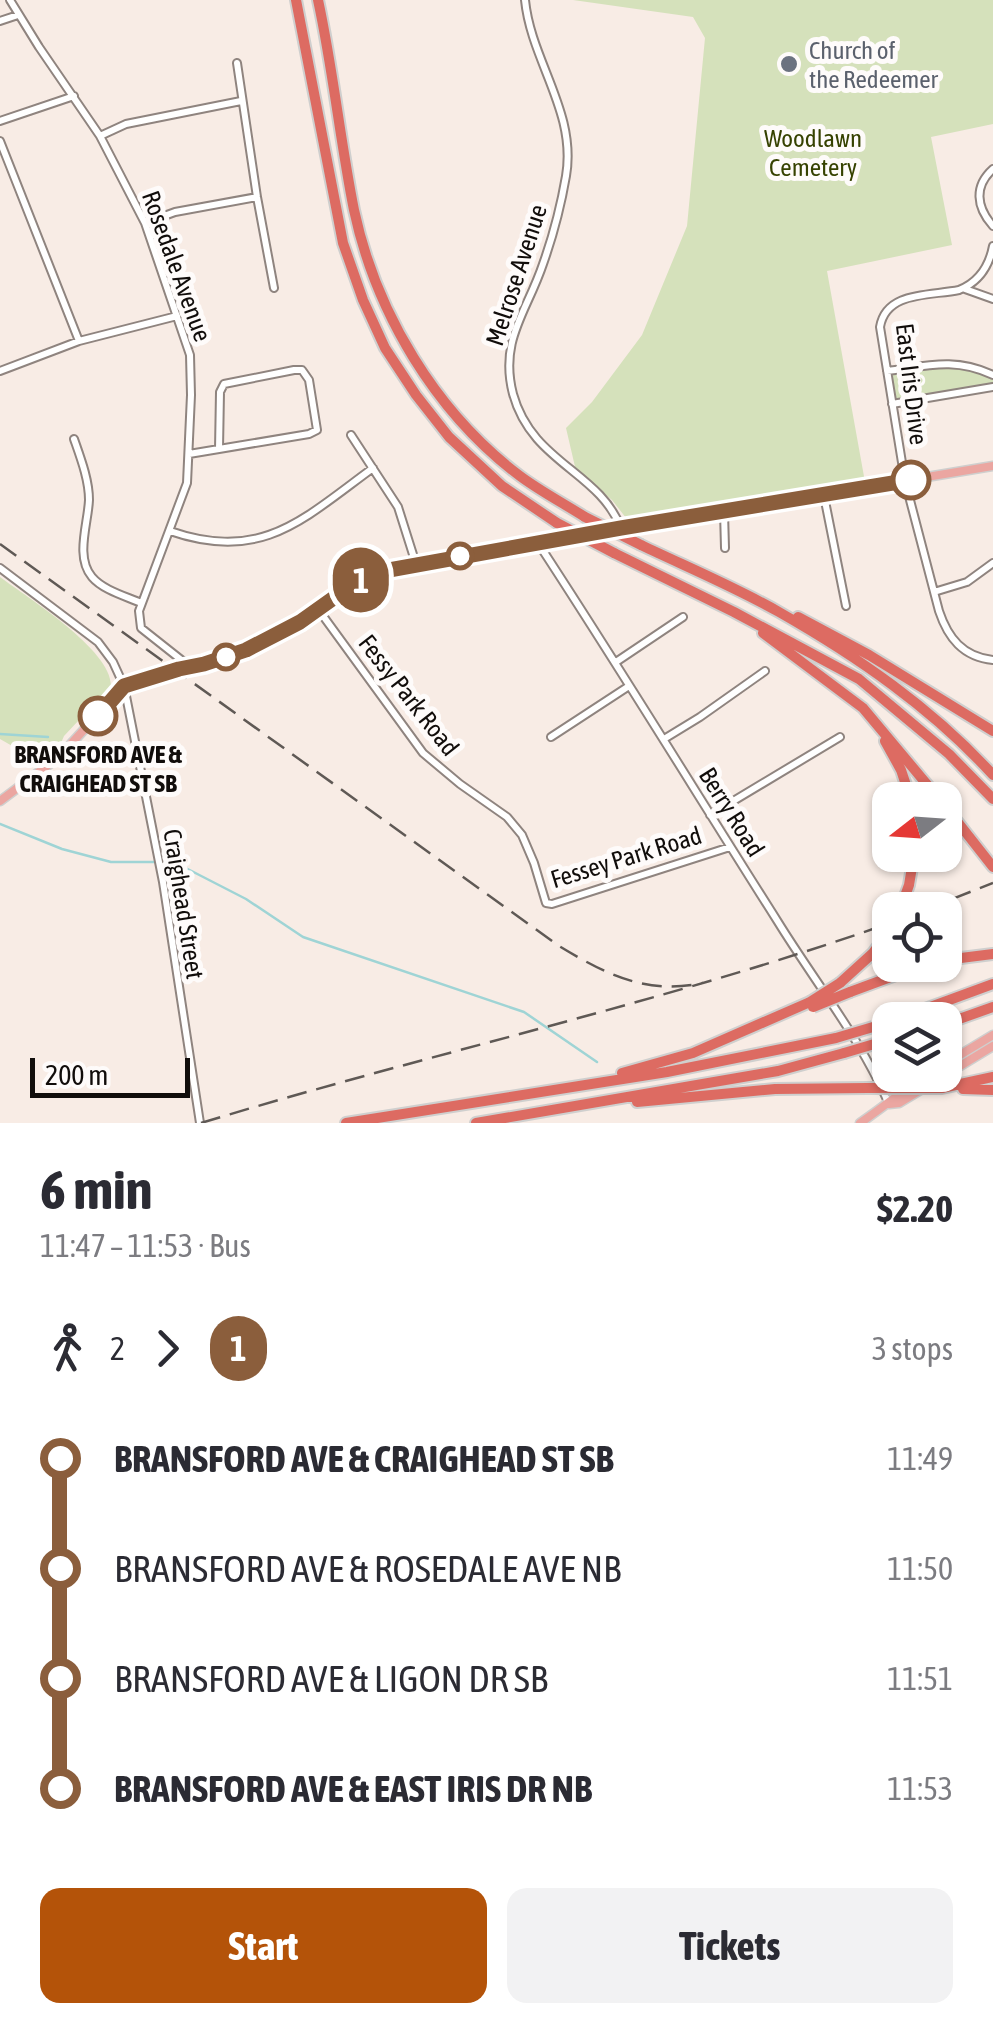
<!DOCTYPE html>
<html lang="en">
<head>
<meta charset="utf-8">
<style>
  body { margin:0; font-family:"Asap Condensed",sans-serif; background:#f2f2f3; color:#2b2b33; height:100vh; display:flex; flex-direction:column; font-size:38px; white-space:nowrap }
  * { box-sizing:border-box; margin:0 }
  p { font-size:32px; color:#7c7c81 }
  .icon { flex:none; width:55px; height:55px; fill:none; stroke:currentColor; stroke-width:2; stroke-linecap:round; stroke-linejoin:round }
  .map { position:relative; height:1123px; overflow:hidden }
  .sheet { display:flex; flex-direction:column; background:#fff; flex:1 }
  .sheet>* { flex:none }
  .badge { padding:0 20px; border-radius:32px; font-size:35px; line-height:65px }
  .needle { width:65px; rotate:253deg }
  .buttons { position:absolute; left:872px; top:782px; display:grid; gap:20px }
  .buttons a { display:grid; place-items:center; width:90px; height:90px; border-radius:20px; background:#fff; box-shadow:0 2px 8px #0004; font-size:50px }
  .scale { position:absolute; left:30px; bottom:25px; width:160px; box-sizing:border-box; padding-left:10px; border:5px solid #110d0b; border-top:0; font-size:28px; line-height:35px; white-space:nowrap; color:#110d0b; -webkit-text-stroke:8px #fefbfa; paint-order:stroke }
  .map>.badge { position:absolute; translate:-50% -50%; box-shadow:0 0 0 5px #fff }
  .legs { display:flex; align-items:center; gap:15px; height:110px; padding:0 40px; font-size:32px }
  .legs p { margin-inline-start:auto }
  .overview { display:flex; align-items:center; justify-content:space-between; height:170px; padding:0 40px }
  h1 { font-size:55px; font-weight:700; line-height:75px }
  .action { display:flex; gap:20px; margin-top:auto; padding:20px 40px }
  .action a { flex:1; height:115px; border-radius:20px; background:#b45309; color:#fff; font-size:40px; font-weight:700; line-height:115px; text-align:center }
  .action a+a { background:#f2f2f3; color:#2b2b33 }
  ul { padding:0 40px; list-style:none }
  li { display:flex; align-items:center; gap:35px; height:110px; font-size:38px }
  li i { display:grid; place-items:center; width:15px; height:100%; margin:0 12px; background:currentColor }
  li i::after { content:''; width:25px; height:25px; margin:-12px; border:8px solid; border-radius:50%; background:#fff }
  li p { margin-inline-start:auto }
  li:first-child i { background:linear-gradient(#0000 50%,currentColor 0) }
  li:last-child i { background:linear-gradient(currentColor 50%,#0000 0) }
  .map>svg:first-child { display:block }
  .green { fill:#d5e1bb }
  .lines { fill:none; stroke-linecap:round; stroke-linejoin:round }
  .stream { stroke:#9fd4d5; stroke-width:2.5 }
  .minor-casing { stroke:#8f847f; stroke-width:10 }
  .major-casing { stroke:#cfcfce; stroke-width:11 }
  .highway-casing { stroke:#cfcfce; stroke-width:14 }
  .minor { stroke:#fff; stroke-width:6 }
  .major { stroke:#eba6a1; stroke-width:8 }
  .highway { stroke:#dd6b62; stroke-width:10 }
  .rail { stroke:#5f5955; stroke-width:2.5; stroke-dasharray:20 10; stroke-linecap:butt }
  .highway-bridge-casing { stroke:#cfcfce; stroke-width:14; stroke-linecap:butt }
  .highway-bridge { stroke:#dd6b62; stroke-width:10 }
  .line-1-casing { stroke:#fff; stroke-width:22 }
  .line-1 { stroke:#8b5e3c; stroke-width:15 }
  .worship-dot { fill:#6b7280; stroke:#fefbfa; stroke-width:4 }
  .stop-1-dot { fill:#fff; stroke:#8b5e3c; stroke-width:5 }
  .labels { text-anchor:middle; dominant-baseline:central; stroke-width:10; stroke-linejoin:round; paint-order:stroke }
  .worship-label { font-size:25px; fill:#5b616d; stroke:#fefbfa; text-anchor:start }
  .park-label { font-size:25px; fill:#364201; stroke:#fefbfa }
  .street-label { font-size:25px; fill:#110d0b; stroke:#fefbfa }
  .stop-label { font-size:25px; font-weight:bold; fill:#110d0b; stroke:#fefbfa }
</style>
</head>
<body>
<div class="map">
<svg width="993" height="1123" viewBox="0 0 993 1123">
  <rect width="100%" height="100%" fill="#f8ece5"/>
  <path class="green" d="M 573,0 L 993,0 L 993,124 L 931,137 L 952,245 L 827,271 L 865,482 L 630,523 L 612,500 L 576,471 L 566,428 L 592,402 L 642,335 L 687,226 L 705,38 L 693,17 Z
    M 951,363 L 993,375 L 993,387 L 892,404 L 887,371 Z
    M 0,577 C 28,598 112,650 111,686 L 64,736 L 61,743 L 54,743 L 35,759 L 0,739 Z"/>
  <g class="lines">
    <path class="stream" d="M 0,734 L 48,737
      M 0,824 L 62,849 L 111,862 L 174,862 L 246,899 L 303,937 L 524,1012 L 597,1062"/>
    <g class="minor-casing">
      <path id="minor" d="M 10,0 L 39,47 L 100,136 L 145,223 L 190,355 L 191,395 L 187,483 L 139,611 L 141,628 L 189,666
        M 525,0 C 531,61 577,112 566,176 C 561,205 553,236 543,264 C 527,312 499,340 513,394 C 532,463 599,471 621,528
        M 0,21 L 18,15
        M 237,63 L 257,197 L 274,288
        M 0,121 L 74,96
        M 100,136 L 126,124 L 241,101
        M 0,141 L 79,341
        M 993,169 C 974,186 976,207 993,226
        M 145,223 L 175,212 L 257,197
        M 993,246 C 989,267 979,282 959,290 C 930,296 886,291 880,327 L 905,481 L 939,611 C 948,638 963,657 993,660
        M 965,289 L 993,299
        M 294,370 L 302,370 L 309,380 L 317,430 L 309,434 L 219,449 L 220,392 L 224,384 Z
        M 0,371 L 79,341 L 177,316
        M 887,371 C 927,366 954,357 993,375
        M 892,404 L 993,387
        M 351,435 L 398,507 L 416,564
        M 74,439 C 81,459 89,480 89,500 C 88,524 75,557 92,577 C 103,590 125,596 141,603
        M 189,454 L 219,449
        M 824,496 L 846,606
        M 724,512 L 725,548
        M 170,531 C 262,563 303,519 373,468
        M 538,543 C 620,668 698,796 778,922 C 815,982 861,1039 889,1104
        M 0,568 L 98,642 L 113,662 L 124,686 L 163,882 L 200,1123
        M 934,592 L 967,582 L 993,563
        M 318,609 L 423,753 L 460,784 L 507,817 L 522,835 L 534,863 L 546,903 L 552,904 L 730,847
        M 616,662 L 683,617
        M 551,737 L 629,686
        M 664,739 L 700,717 L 765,671
        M 710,815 L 840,737"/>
    </g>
    <g class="major-casing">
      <path id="major" d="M 0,801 L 59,757 L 124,686 C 165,668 210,666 251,647 C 267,640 284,632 299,622 C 326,605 348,583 379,572 L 621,528 L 993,466
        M 945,1064 L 993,1035
        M 876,1072 C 890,1080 902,1082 918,1079
        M 889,1104 L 899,1103 L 993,1046
        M 860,1123 C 884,1107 903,1090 927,1075"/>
    </g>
    <g class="highway-casing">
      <path id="highway" d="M 296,0 L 343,243 L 363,300 L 385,348 L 416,395 L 449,437 L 502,486 L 557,523
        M 318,0 C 333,69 340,140 354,210 C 376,313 436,413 520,476 C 540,491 563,503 585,517
        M 641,545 C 687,567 735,587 779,612 C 858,657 932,708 993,775
        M 614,553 L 734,612 L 859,679 L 949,754 L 993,799
        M 798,617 L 869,655 L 993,731
        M 763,633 L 863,708 L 940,800
        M 885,741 L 901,770 L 911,800
        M 945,806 L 993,867
        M 900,910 L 909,885 L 914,855
        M 945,960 L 993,954
        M 840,983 L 873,953 L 890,930
        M 850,992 L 923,965
        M 895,1020 L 993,984
        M 945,1024 L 993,1007
        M 622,1073 L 693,1053 L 810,1002
        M 942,1088 L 993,1077
        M 963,1089 L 993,1090
        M 637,1102 L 775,1089 L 867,1088
        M 346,1123 L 667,1072 L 836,1038
        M 476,1123 L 778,1071 L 844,1053"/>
    </g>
    <use href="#minor" class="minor"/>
    <use href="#major" class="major"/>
    <use href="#highway" class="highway"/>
    <path class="rail" d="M 0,544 L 559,946 C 607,975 647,995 703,983
      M 924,910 L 993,883
      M 201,1123 C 430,1053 664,1003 890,923"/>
    <g class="highway-bridge-casing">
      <path id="highway-bridge" d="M 585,517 L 641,545
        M 557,523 L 614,553
        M 810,1002 L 840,983
        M 813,1007 L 850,992
        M 836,1038 L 873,1027
        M 844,1053 L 881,1042
        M 867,1088 L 942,1088"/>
    </g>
    <use href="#highway-bridge" class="highway-bridge"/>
  </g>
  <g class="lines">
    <g class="line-1-casing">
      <path id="line-1" d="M 98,716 L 124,686 L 179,669 L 204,664 L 246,650 L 300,622 L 352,585 L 378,572 L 621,528 L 911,480"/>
    </g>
    <use href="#line-1" class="line-1"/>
  </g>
  <circle class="worship-dot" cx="789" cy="64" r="10"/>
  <g class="stop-1-dot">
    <circle cx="911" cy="480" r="18"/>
    <circle cx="460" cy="556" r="12"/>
    <circle cx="226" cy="657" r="12"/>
    <circle cx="98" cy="716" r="18"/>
  </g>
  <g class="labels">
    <g class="worship-label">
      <text x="809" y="50">Church of<tspan x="809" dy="29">the Redeemer</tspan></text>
    </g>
    <g class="park-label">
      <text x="813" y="138">Woodlawn<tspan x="813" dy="29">Cemetery</tspan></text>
    </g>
    <g class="street-label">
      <text transform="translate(177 266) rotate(70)">Rosedale Avenue</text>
      <text transform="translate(516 275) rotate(-72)">Melrose Avenue</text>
      <text transform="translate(912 384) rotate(83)">East Iris Drive</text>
      <text transform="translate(409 695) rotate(52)">Fessy Park Road</text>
      <text transform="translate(732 812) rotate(58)">Berry Road</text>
      <text transform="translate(626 857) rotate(-17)">Fessey Park Road</text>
      <text transform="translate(184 904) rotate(81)">Craighead Street</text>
    </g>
    <g class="stop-label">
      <text x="98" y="754">BRANSFORD AVE &amp;<tspan x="98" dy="29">CRAIGHEAD ST SB</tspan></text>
    </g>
  </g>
</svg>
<div class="buttons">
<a><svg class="needle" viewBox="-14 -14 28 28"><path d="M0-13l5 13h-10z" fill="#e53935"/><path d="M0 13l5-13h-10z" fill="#7c7c81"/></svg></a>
<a><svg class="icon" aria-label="locate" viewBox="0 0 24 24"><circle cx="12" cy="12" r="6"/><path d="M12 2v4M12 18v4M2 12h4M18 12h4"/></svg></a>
<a><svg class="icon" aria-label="layers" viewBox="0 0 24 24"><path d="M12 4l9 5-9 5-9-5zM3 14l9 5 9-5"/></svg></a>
</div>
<div class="scale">200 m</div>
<b class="badge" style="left:361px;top:580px;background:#8b5e3c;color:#fff">1</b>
</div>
<section class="sheet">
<div class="overview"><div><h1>6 min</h1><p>11:47 – 11:53 · Bus</p></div><b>$2.20</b></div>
<div class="legs"><svg class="icon" aria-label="walk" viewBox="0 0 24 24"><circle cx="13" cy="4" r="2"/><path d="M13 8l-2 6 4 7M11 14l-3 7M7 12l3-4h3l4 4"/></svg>2<svg class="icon" aria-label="forward" viewBox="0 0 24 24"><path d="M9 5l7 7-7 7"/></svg><b class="badge" style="background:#8b5e3c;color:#fff">1</b><p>3 stops</p></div>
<ul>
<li><i style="color:#8b5e3c"></i><b>BRANSFORD AVE &amp; CRAIGHEAD ST SB</b><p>11:49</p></li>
<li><i style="color:#8b5e3c"></i><span>BRANSFORD AVE &amp; ROSEDALE AVE NB</span><p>11:50</p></li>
<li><i style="color:#8b5e3c"></i><span>BRANSFORD AVE &amp; LIGON DR SB</span><p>11:51</p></li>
<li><i style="color:#8b5e3c"></i><b>BRANSFORD AVE &amp; EAST IRIS DR NB</b><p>11:53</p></li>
</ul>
<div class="action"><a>Start</a><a>Tickets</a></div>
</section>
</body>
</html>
